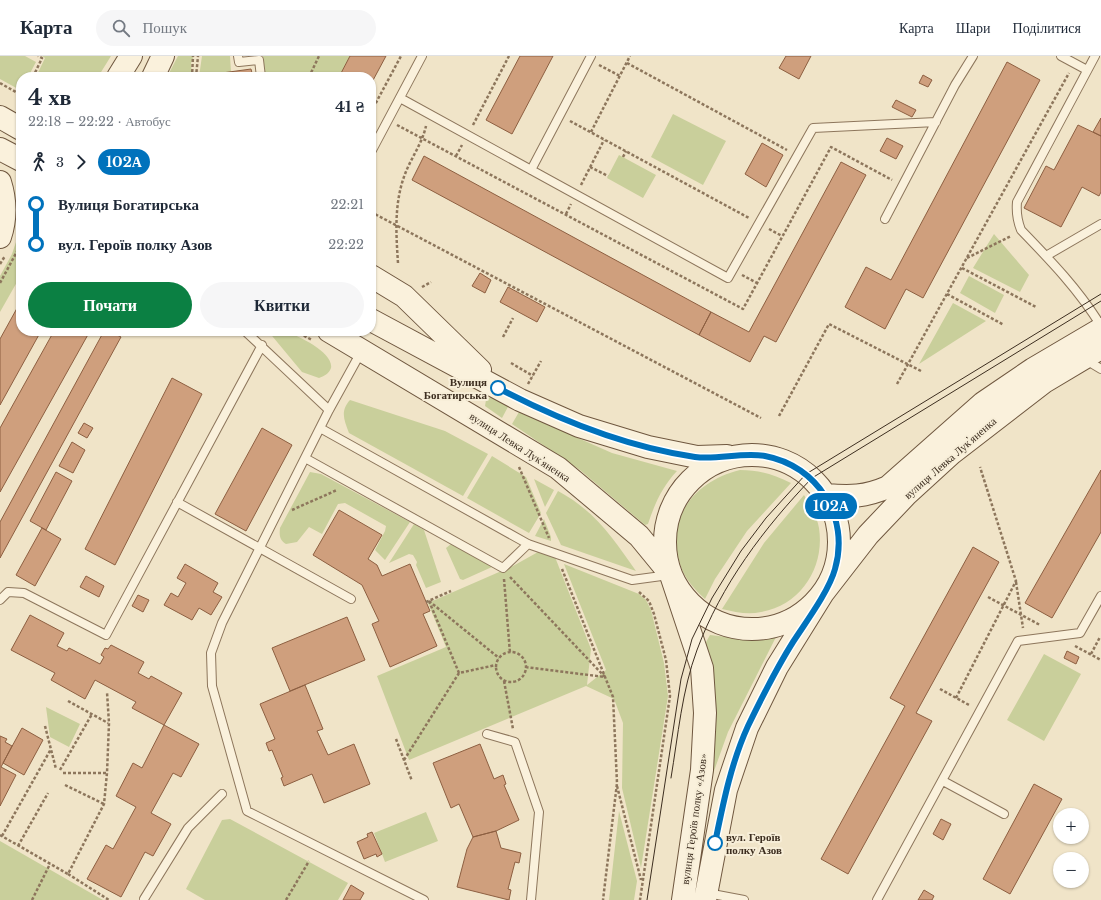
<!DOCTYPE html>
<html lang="uk">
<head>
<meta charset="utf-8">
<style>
  body { margin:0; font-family:"Libre Baskerville",serif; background:#f6f6f7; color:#1f2937; height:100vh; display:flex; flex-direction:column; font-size:15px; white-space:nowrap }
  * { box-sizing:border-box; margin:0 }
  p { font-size:13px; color:#747a83 }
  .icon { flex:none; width:22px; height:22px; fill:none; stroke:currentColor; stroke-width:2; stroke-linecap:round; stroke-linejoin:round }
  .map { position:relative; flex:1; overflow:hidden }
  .details { position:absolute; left:16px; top:16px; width:360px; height:264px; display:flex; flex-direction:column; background:#fff; border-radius:16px; box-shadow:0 1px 3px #0004 }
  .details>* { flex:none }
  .badge { padding:0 8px; border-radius:13px; font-size:14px; line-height:26px }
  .buttons { position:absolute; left:1053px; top:752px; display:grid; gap:8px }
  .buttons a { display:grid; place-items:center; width:36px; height:36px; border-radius:50%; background:#fff; box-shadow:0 1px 3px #0004; font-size:20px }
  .map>.badge { position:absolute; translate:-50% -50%; box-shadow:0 0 0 2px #fff }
  .legs { display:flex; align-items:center; gap:6px; height:44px; padding:0 12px; font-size:13px }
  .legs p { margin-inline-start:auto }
  .overview { display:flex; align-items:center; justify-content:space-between; height:68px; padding:0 12px }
  h1 { font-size:22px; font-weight:700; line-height:30px }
  .cta { display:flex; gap:8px; margin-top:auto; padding:8px 12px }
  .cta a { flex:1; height:46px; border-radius:24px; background:#0b8043; color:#fff; font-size:16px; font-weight:700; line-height:46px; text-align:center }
  .cta a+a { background:#f6f6f7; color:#1f2937 }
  ul { padding:0 12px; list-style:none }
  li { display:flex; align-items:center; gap:14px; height:40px; font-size:15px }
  li i { display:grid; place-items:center; width:6px; height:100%; margin:0 5px; background:currentColor }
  li i::after { content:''; width:10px; height:10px; margin:-5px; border:3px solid; border-radius:50%; background:#fff }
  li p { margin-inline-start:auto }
  li:first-child i { background:linear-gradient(#0000 50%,currentColor 0) }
  li:last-child i { background:linear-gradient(currentColor 50%,#0000 0) }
  header { display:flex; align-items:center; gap:24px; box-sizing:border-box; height:56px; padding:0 20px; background:#fff; border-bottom:1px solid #e0e1e3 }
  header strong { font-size:19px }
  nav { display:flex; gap:22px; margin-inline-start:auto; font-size:14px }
  .search { width:280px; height:36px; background:#f6f6f7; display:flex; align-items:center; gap:10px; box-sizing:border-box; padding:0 14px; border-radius:22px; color:#747a83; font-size:15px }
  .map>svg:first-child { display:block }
  .green { fill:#c9cf9b }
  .building { fill:#cf9f7d; stroke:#8d5f41 }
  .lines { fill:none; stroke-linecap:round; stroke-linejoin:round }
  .lane-casing { stroke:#8d765c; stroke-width:10 }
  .secondary-casing { stroke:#6f573f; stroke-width:24 }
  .path { stroke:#8d765c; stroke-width:2.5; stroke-dasharray:3 2; stroke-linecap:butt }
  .lane { stroke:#faf1dc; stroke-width:8 }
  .secondary { stroke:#faf1dc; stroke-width:22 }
  .tram { stroke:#3d2e20; stroke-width:1 }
  .line-1-casing { stroke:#fff; stroke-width:9 }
  .line-1 { stroke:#0072bc; stroke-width:6 }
  .stop-1-dot { fill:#fff; stroke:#0072bc; stroke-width:2 }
  .labels { text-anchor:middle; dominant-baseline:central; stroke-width:4; stroke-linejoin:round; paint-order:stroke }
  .stop-label { font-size:11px; font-weight:bold; fill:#3d2e20; stroke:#f7eed8; text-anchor:end }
  .street-label { font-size:11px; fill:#3d2e20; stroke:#f7eed8 }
</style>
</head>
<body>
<header>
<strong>Карта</strong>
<div class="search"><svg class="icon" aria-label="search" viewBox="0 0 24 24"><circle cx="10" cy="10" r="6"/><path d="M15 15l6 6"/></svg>Пошук</div>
<nav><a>Карта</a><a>Шари</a><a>Поділитися</a></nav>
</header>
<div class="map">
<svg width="1101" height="844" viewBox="0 0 1101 844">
  <rect width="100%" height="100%" fill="#f0e4c8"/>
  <path class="green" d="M 0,0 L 25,0 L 36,6 L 28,21 L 21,21 L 20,34 L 0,23 Z
    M 42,0 L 111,0 L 98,21 L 36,21 L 45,2 Z
    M 178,0 L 194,0 L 191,7 L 192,21 L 167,21 Z
    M 202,0 L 230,0 L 231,16 L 222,17 L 223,21 L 199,21 Z
    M 263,0 L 350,0 L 339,21 L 264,21 Z
    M 673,58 L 726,85 L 703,129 L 651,101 Z
    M 619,99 L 656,119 L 643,142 L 607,122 Z
    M 21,171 L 21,219 L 0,256 L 0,220 L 12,198 Z
    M 994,178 L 1029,219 L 1020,236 L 973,212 Z
    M 969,220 L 1004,239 L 995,257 L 960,237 Z
    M 953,247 L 986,265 L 919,308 Z
    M 268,275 C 274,275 282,274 287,276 C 299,280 334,297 331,312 C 329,318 324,320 319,322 L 302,316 Z
    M 491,341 L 509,349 L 502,362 L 485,350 L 486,344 Z
    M 350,344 L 445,375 L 488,398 L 463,440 L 349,377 C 344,364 340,355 350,344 Z
    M 519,356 L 612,397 L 677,415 C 662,431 655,447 648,468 L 645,469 L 580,414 L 512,368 Z
    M 492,400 L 526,421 L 541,457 L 529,477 L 467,442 Z
    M 740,414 C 759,414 773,418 791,427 L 747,475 L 715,523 L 705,543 C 695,534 686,524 681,511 C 664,463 694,425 740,414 Z
    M 310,416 L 321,418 L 410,466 L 385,504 L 375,494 L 385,475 L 386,470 L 345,447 L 338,448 L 322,478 L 309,471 L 297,486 L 286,488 C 280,484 279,480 280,472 Z
    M 534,423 L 554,434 L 545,451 Z
    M 558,435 C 595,455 612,481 636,515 L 561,489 L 546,457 Z
    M 804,439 C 810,450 817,460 819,472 C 825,511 801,549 761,556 C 748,559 735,556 722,553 L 764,487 Z
    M 544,463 L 551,481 L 551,485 L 535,480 Z
    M 414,468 L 424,474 L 441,526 L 426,532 L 416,509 L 417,506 L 413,499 L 409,498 L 389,507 Z
    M 451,488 L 453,489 L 492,511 L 463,524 L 460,523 L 446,492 Z
    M 538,496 L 555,501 L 591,593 L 587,629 L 606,614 L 564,508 L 639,538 L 646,544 L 651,554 L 664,607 L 668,640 L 641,812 L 622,732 L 623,667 L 614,643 L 586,630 L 409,704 L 377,620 L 446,591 L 428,547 L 513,510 Z
    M 710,579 L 753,584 L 777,579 L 728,676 L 704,743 L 705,588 Z
    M 1044,598 L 1081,618 L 1044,685 L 1007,664 Z
    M 46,651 L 80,668 L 69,691 L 50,681 Z
    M 619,755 L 637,825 L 634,844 L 609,844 Z
    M 426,756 L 438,785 L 385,806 L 374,777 Z
    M 230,763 L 348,827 L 338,844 L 205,844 L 186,833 L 222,764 Z
    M 0,785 L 103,844 L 0,844 Z"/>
  <path class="building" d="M 350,0 L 386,0 L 371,28 L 371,21 L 339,21 Z
    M 520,0 L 553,0 L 512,78 L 486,64 Z
    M 786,0 L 811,0 L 799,23 L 779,12 Z
    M 1007,6 L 1040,24 L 923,242 L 906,233 L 885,273 L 845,251 L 866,211 L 891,224 Z
    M 251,13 L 253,21 L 223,21 L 222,17 Z
    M 923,19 L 932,24 L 928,31 L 919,27 Z
    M 896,44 L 916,54 L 912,61 L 892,51 Z
    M 1101,62 L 1101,80 L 1093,76 Z
    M 1078,69 L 1101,80 L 1101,136 L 1099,140 L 1082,131 L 1061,171 L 1024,152 L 1046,110 L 1054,114 Z
    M 887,82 L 903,90 L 896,103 L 880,95 Z
    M 762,87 L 783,99 L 766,131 L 745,118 Z
    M 424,100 L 711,256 L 699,279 L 412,124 Z
    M 841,106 L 866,119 L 776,286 L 764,280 L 750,306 L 699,279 L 711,256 L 749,276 Z
    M 480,217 L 491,224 L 485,237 L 472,230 Z
    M 508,231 L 545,251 L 537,266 L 500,246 Z
    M 21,245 L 21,275 L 41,275 L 0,349 L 0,283 Z
    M 54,275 L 90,275 L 0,436 L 0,372 Z
    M 104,275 L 109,275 L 121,281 L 0,502 L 0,466 Z
    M 172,322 L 202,338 L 115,509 L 85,493 Z
    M 84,367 L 93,372 L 87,382 L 78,377 Z
    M 262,372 L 292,389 L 246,475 L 215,458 Z
    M 72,386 L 85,394 L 73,417 L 59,410 Z
    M 1101,414 L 1101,476 L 1052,562 L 1025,547 Z
    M 56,416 L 72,425 L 46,474 L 30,465 Z
    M 339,454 L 382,479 L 368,503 L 377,509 L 382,520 L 410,508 L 430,555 L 423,558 L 437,590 L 390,611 L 372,568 L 379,565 L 362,529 L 313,499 Z
    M 42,472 L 61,483 L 35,530 L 16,519 Z
    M 973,491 L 999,506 L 916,657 L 932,665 L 848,818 L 821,803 L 905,650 L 890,642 Z
    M 185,508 L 218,527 L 213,536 L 222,541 L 211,559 L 199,552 L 192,564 L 164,549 L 171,537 L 178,541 L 186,527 L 177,522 Z
    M 86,520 L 104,530 L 99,541 L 80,531 Z
    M 138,539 L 149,544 L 143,556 L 132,550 Z
    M 30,559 L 64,577 L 57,590 L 67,595 L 69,592 L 100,608 L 104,601 L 101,599 L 105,592 L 108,593 L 111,589 L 144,606 L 138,617 L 149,623 L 151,620 L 182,637 L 164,669 L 132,652 L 136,646 L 95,624 L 85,643 L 51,624 L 55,617 L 11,594 Z
    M 347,561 L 365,604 L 290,635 L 272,592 Z
    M 1067,595 L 1079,601 L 1076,608 L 1064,602 Z
    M 305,629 L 323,673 L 317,675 L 328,699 L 354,688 L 370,728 L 324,747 L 312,718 L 284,730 L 281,722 L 283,721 L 272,694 L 269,695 L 266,687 L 275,683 L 260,648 Z
    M 164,669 L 199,688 L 181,721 L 173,717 L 151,757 L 171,768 L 153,800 L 145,796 L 121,841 L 87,823 L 106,789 L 113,793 L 136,751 L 116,740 L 133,707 L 142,712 Z
    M 22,672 L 43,684 L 24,719 L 3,707 Z
    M 0,680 L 7,683 L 5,686 L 12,690 L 1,711 L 16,719 L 0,750 Z
    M 480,688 L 494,723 L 503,719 L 506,728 L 504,729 L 519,764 L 496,775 L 473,781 L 459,748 L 451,752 L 433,707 Z
    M 1034,728 L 1062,743 L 1010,838 L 983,823 Z
    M 941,763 L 951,768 L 943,784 L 933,778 Z
    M 496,775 L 501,792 L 521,797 L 519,807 L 515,806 L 508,833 L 511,834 L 509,844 L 457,831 L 467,793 L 473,781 Z
    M 372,776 L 382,798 L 377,801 L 376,798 L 364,803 L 357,786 L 368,781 L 367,778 Z
    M 351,829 L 364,837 L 360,844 L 343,844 Z
    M 924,834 L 934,840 L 932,844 L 918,844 Z"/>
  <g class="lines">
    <g class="lane-casing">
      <path id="lane" d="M 238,0 L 239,6 L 259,4 L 261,21
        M 1061,0 L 1087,14
        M 1095,0 L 1017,146 C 1016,157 1017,164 1021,174 C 1051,205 1079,234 1101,270
        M 400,42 L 728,222 L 813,72 L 936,66
        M 371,96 L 422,0
        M 531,114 L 591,0
        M 885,163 L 955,29 L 973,0
        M 1046,200 L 1101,168
        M 245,275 L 329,354
        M 361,296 L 329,354 L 222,567 L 211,597 L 212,630 L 247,755 L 424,844
        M 1086,304 L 1101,313
        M 320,372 L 528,488 L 632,524 L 669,519
        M 305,402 L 503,512 L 528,488
        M 177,446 L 351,543
        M 0,544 L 8,536 L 24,537 L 106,579 L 262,289
        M 487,678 L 515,686 L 539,756 L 531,844
        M 943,725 L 1004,758
        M 707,837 L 744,844
        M 144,843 L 188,772 L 222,738
        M 877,844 L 1018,585 L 1080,577 L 1101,540"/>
    </g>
    <g class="secondary-casing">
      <path id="secondary" d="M 118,21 L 131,0
        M 153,21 L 163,0
        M 0,61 L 21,73
        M 0,93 L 21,104
        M 0,126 C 6,145 6,163 0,181
        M 371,220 L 404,240 L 480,314
        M 371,264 L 520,344 L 579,370 L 648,391 L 697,401 L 727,400
        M 329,275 L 558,412 L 639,480 L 671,519 L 702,612 L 705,657 L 702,714 L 683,844
        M665 486a87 87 0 1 1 174 0a87 87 0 1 1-174 0Z
        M 826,439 C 850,441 865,441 888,431 L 983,347 L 1033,313 L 1101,273
        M 705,844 L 726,734 L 747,672 L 777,611 L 823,537 L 868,479 L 906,439 L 952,397 L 1044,326 L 1101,292"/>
    </g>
    <path class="path" d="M 627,7 L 787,94
      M 599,9 L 620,20
      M 33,21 L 42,2 L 38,0
      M 192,21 L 193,0
      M 196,21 L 198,0
      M 309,21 L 319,0
      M 0,27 L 21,39
      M 371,56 L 401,0
      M 570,65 L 749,162
      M 397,69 L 743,253 L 831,91 L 892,124
      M 473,69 L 509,0
      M 591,76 L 630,0
      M 456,100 L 462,89
      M 623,101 L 626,95
      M 590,111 L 608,120
      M 581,129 L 604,84
      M 371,156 L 761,362
      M 566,158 L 571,148
      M 769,173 L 782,180
      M 967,202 L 1011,180
      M 398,207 C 396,177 394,147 405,118 C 411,102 422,88 426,70
      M 0,208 L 5,200
      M 962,212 L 1036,251
      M 742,219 L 757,227
      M 0,227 L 21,188
      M 422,231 L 431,226
      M 947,238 L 1004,269
      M 295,275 L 312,284
      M 503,281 L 513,262
      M 511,307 L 533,320
      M 528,328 L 541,305
      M 897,328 L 1069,17
      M 779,360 L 829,268 L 921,315
      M 519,411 L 549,482
      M 292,454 L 337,434
      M 562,513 L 613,641 L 617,727 L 603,844
      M 510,521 L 605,621 L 525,611
      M 504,523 L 510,597
      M 1016,526 L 1023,572
      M 639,536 L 649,545 L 654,558 L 666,604 L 670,640 L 640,844
      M 988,541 L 1040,569
      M 429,545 L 499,602
      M 429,545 L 459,617
      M 426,546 L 451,535
      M 1075,590 L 1101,604
      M496 611a15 15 0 1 1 30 0a15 15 0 1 1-30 0Z
      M 1091,598 L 1100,581
      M 504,625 L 513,673
      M 940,633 L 969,649
      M 956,642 L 1016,525 L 980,411
      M 68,645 L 108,667
      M 45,670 L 56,713
      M 396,683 L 412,725
      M 404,704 L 459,617 L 496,609
      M 60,714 L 92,658
      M 63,717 L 107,717
      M 65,729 L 104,748
      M 617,730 L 641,824
      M 0,779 L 68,818 L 104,748 L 107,717 L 109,667 L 107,636
      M 2,780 L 51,693
      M 18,790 L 48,737
      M 68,818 L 109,844
      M 32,844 L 50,808
      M 286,844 L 309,805"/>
    <use href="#lane" class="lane"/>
    <use href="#secondary" class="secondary"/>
    <path class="tram" d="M 671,722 C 678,680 682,634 697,594 C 721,529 764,472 812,422 L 1101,245
      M 647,844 L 681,623 L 692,583 L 712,542 L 741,495 L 766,462 L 806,418 L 1101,238"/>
  </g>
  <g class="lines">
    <g class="line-1-casing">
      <path id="line-1" d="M 498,332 C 559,364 626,391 695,401 C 718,404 742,396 765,400 C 818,410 850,461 835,513 C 829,535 806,566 793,586 C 776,613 762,641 748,670 C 731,707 723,748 715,787"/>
    </g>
    <use href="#line-1" class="line-1"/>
  </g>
  <g class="stop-1-dot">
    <circle cx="498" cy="332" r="7"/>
    <circle cx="715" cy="787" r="7"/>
  </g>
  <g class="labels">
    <g class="stop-label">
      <text x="487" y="326">Вулиця<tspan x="487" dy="13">Богатирська</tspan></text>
      <text x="726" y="781" text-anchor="start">вул. Героїв<tspan x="726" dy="13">полку Азов</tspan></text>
    </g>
    <g class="street-label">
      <text transform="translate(520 391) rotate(33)">вулиця Левка Лукʼяненка</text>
      <text transform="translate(950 402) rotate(-41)">вулиця Левка Лукʼяненка</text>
      <text transform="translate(694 763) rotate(-82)">вулиця Героїв полку «Азов»</text>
    </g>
  </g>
</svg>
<div class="buttons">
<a>+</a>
<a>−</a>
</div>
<b class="badge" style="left:831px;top:450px;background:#0072bc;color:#fff">102А</b>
<section class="details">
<div class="overview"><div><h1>4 хв</h1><p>22:18 – 22:22 · Автобус</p></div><b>41 ₴</b></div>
<div class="legs"><svg class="icon" aria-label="walk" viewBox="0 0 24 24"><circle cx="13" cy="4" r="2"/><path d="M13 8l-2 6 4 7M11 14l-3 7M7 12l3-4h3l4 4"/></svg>3<svg class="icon" aria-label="forward" viewBox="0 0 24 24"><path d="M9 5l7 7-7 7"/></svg><b class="badge" style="background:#0072bc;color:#fff">102А</b></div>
<ul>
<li><i style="color:#0072bc"></i><b>Вулиця Богатирська</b><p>22:21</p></li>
<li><i style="color:#0072bc"></i><b>вул. Героїв полку Азов</b><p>22:22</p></li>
</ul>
<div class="cta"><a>Почати</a><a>Квитки</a></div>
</section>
</div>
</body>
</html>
